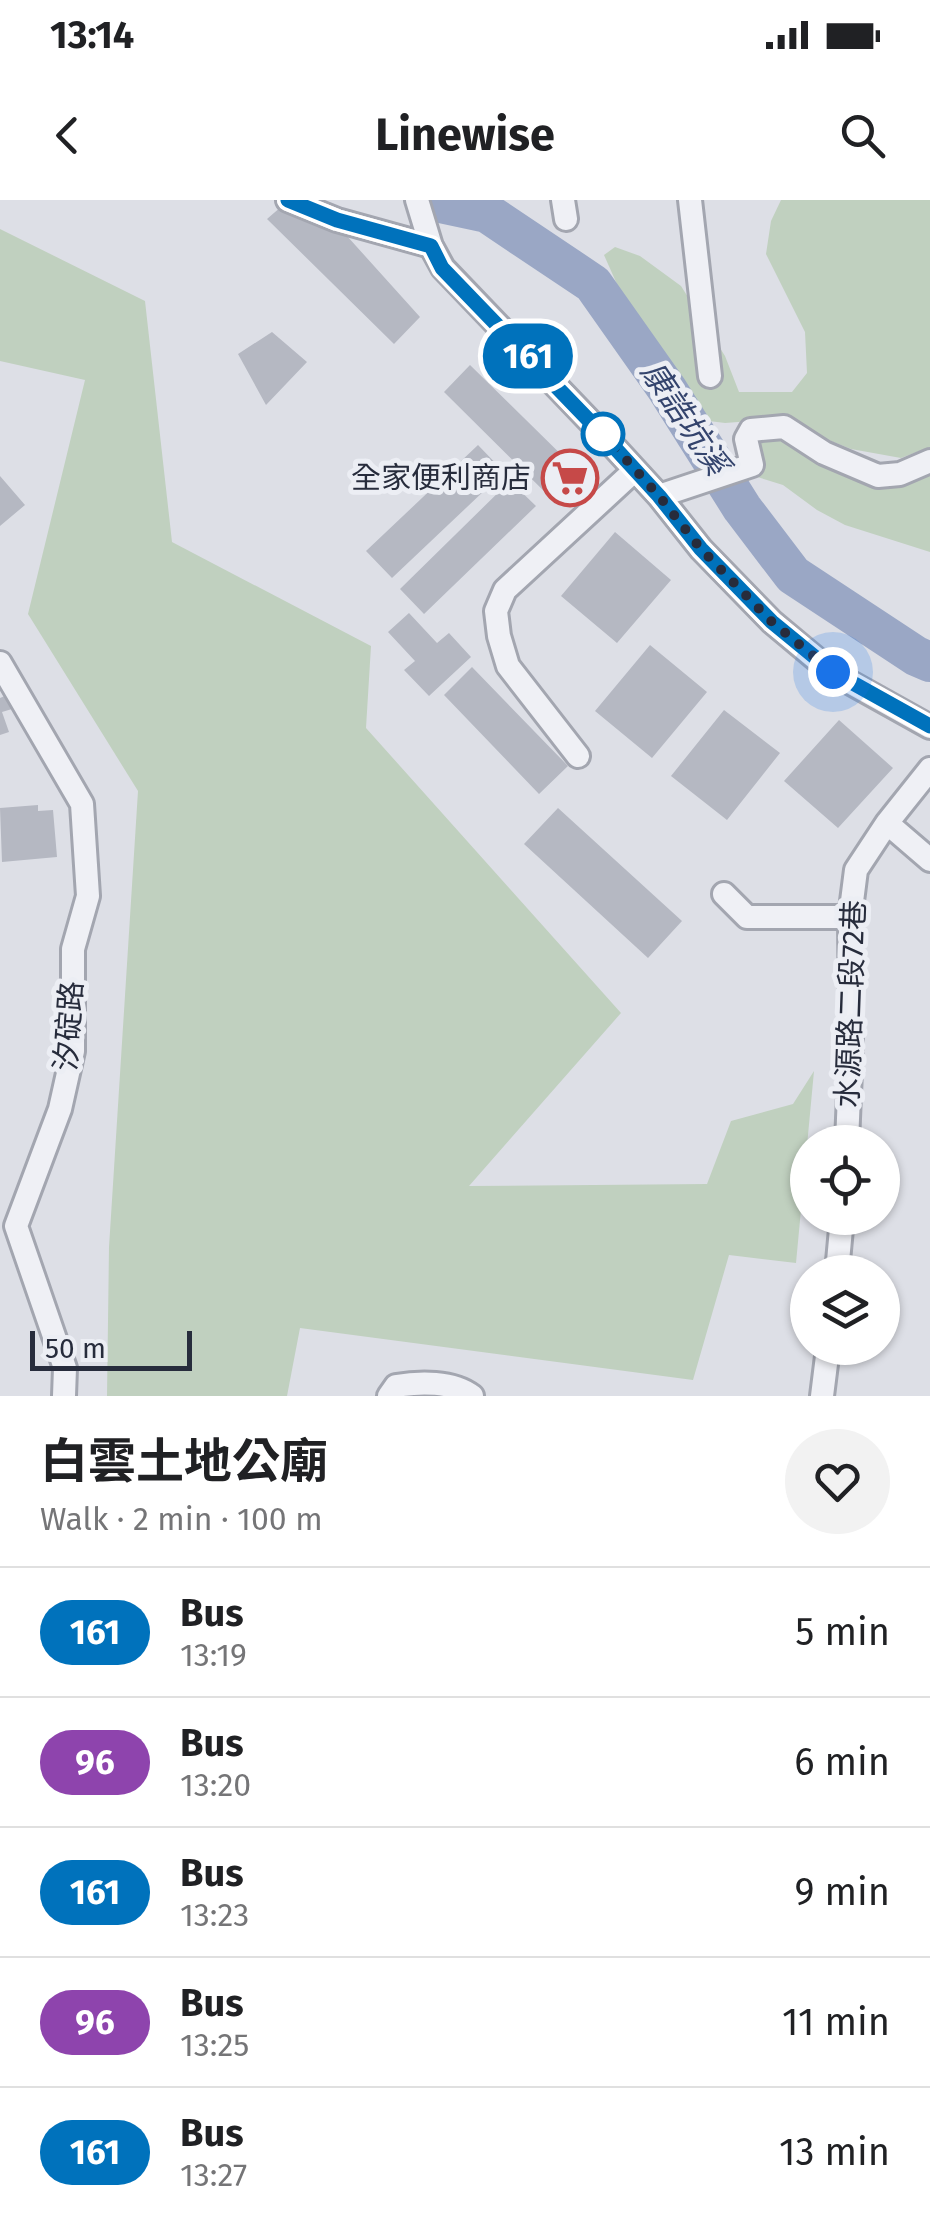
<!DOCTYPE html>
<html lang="en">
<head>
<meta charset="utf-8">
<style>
  body { margin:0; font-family:"Fira Sans","Noto Sans TC",sans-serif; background:#f2f2f2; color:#202124; height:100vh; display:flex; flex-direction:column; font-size:38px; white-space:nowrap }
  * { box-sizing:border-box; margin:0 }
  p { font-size:32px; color:#757577 }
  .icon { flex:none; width:55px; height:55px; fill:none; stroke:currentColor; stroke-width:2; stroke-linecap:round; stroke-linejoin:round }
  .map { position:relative; height:1196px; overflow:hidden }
  .side { display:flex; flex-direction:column; background:#fff; flex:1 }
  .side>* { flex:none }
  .badge { padding:0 20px; border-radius:32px; font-size:35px; line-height:65px }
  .tools { position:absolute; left:790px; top:925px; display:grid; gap:20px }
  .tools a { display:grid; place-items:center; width:110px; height:110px; border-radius:50%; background:#fff; box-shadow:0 2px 8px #0004; font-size:50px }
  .scale { position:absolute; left:30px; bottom:25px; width:162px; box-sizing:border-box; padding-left:10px; border:5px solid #272c3c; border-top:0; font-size:28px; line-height:35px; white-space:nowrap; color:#272c3c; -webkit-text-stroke:8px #eceef4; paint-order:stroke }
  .you { position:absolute; width:50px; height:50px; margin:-25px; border:8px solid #fff; border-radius:50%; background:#1a73e8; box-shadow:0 0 0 15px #1a73e833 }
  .map>.badge { position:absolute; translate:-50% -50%; box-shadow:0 0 0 5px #fff }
  .round { display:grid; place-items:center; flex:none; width:105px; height:105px; border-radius:52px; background:#f2f2f2 }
  .overview { display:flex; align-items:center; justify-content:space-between; height:170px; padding:0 40px }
  h1 { font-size:48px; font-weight:700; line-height:75px }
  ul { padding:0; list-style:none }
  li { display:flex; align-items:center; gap:30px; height:130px; padding:0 40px; border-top:2px solid #e0e0e0 }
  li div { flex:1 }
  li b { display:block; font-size:38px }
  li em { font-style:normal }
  li .badge { min-width:110px; font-weight:700; text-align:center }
  .status { display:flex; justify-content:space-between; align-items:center; height:70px; padding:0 50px; background:#fff; direction:ltr }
  .status svg { height:28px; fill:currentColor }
  header { display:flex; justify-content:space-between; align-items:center; height:130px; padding:0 40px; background:#fff; font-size:45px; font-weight:700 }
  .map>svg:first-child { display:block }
  .green { fill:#c0d0bf }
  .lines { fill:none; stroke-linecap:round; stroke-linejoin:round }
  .river { stroke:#9aa7c5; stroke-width:40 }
  .building { fill:#b5b8c2 }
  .minor-casing { stroke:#a3a6b0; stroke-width:28 }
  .minor { stroke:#eff0f5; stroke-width:22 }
  .line-casing { stroke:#fff; stroke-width:22 }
  .line { stroke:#0072bc; stroke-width:15 }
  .walk { stroke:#272c3c; stroke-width:10; stroke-dasharray:0 18 }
  .stop-dot { fill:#fff; stroke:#0072bc; stroke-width:5 }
  .labels { text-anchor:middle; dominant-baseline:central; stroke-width:10; stroke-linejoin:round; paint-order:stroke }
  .poi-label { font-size:30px; fill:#272c3c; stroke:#eceef4; text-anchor:end }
  .street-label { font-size:30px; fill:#272c3c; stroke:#eceef4 }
  .water-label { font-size:32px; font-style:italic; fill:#34446d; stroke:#eceef4 }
</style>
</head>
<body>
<div class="status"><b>13:14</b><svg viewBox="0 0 49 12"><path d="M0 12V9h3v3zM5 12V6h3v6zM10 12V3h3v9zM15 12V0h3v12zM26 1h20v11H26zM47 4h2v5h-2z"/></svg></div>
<header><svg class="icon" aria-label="back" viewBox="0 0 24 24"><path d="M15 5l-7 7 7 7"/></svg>Linewise<svg class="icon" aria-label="search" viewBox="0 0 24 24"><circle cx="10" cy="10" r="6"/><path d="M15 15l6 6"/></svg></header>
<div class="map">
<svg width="930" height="1196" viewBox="0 0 930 1196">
  <rect width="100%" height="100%" fill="#dddfe6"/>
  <path class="green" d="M 781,0 L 930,0 L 930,247 L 901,258 L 851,249 L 776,219 L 725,223 L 709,221 L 624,100 L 604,55 L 615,47 L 640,56 L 681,86 L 725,156 L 739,192 L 792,192 L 807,173 L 805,132 L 766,54 L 771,21 Z
    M 0,29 L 145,101 L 172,342 L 371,446 L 366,528 L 621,813 L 469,986 L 707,984 L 731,921 L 793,904 L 814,871 L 796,1063 L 729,1055 L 693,1180 L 300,1128 L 287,1196 L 107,1196 L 109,1047 L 138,591 L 28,414 L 85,180 L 0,161 Z
    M 786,232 L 888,281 L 930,262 L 930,352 L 845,325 L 817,310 L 783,285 L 754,276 L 757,235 Z"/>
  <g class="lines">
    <path class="river" d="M 426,0 L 487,13 L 593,84 L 667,189 L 742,308 L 793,375 L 916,456 L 930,462"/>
  </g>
  <path class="building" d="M 282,6 L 338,26 L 420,117 L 394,144 L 267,19 Z
    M 272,132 L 307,162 L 266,205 L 238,154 Z
    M 470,165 L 584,277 L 557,304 L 444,192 Z
    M 478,245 L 504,272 L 392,378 L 366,351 Z
    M 0,276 L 25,305 L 0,326 Z
    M 510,281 L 536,306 L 424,414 L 400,389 Z
    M 615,332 L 671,380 L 617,443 L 561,396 Z
    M 409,413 L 437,443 L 449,433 L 471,457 L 429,496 L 404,470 L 415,461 L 388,432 Z
    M 650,445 L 707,492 L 652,558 L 595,511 Z
    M 472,467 L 568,566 L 539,594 L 444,495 Z
    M 7,495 L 12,509 L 2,512 L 9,532 L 0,535 L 0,498 Z
    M 724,510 L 780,553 L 727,620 L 671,576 Z
    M 839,520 L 893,568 L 838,628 L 784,581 Z
    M 38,605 L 38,611 L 53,610 L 57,657 L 2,662 L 0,608 Z
    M 558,608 L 682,721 L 648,758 L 524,644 Z"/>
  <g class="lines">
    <g class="minor-casing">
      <path id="minor" d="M 288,0 L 337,20 L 431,46
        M 417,0 L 431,46 L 443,68 L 604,236 L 659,296 L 701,349 L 772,422 L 833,473 L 930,527
        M 563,0 L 566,19
        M 690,0 L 710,176
        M 659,296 L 752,265 L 746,239 L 751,230 L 784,227 L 824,253 L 878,276 L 900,274 L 930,261
        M 0,463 L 82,604 L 88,696 L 73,749 L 73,851 L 60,909 L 16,1026 L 65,1168 L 64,1196
        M 578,556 L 508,466 L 499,436 L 496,411 L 505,390 L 635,270
        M 887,623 L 930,660
        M 724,694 L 747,717 L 850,717
        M 847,942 L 851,848 L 850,717 L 856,670 L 887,623 L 930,569
        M 837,1072 L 842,1018
        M 389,1196 L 396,1186 C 419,1182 453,1181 472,1196
        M 822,1196 L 828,1148"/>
    </g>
    <use href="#minor" class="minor"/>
  </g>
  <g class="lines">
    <g class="line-casing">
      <path id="line" d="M 288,0 L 337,20 L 431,46 L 442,68 L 604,236 L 659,296 L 701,349 L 772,422 L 833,472 L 930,526"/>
    </g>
    <use href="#line" class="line"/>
    <path class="walk" d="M 603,234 L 659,296 L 701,349 L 772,422 L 833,472"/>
  </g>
  <defs>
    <g id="supermarket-ring" transform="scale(2.875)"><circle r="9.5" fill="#eceef4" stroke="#c64948" stroke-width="1.5"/><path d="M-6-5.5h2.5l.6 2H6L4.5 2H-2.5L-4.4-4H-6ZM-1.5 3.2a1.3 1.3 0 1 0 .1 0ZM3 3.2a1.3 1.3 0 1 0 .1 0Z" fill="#c64948"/></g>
  </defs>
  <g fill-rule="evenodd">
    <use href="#supermarket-ring" x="570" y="278"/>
  </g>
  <circle class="stop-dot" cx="603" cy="234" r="20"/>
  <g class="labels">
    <g class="poi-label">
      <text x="531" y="278">全家便利商店</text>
    </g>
    <g class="street-label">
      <text transform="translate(851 804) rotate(-88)">水源路二段72巷</text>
      <text transform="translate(69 826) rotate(-86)">汐碇路</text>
    </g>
    <g class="water-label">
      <text transform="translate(685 218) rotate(56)">康誥坑溪</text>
    </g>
  </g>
</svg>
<div class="tools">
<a><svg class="icon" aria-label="locate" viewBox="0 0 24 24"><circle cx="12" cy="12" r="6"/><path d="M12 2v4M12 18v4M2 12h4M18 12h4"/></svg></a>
<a><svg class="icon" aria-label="layers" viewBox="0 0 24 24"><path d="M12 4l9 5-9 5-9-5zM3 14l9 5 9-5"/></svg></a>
</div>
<div class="scale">50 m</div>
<div class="you" style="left:833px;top:472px"></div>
<b class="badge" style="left:528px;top:156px;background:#0072bc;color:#fff">161</b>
</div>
<section class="side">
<div class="overview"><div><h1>白雲土地公廟</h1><p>Walk · 2 min · 100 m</p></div><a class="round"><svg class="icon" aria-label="heart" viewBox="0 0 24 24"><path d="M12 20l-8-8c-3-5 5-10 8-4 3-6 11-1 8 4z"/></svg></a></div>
<ul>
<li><span class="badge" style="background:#0072bc;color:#fff">161</span><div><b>Bus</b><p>13:19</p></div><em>5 min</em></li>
<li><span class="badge" style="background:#8e44ad;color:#fff">96</span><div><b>Bus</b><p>13:20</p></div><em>6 min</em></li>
<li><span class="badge" style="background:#0072bc;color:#fff">161</span><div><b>Bus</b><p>13:23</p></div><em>9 min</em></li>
<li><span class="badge" style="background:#8e44ad;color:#fff">96</span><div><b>Bus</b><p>13:25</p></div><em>11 min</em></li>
<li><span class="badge" style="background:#0072bc;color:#fff">161</span><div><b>Bus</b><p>13:27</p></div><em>13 min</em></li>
</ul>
</section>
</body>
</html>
